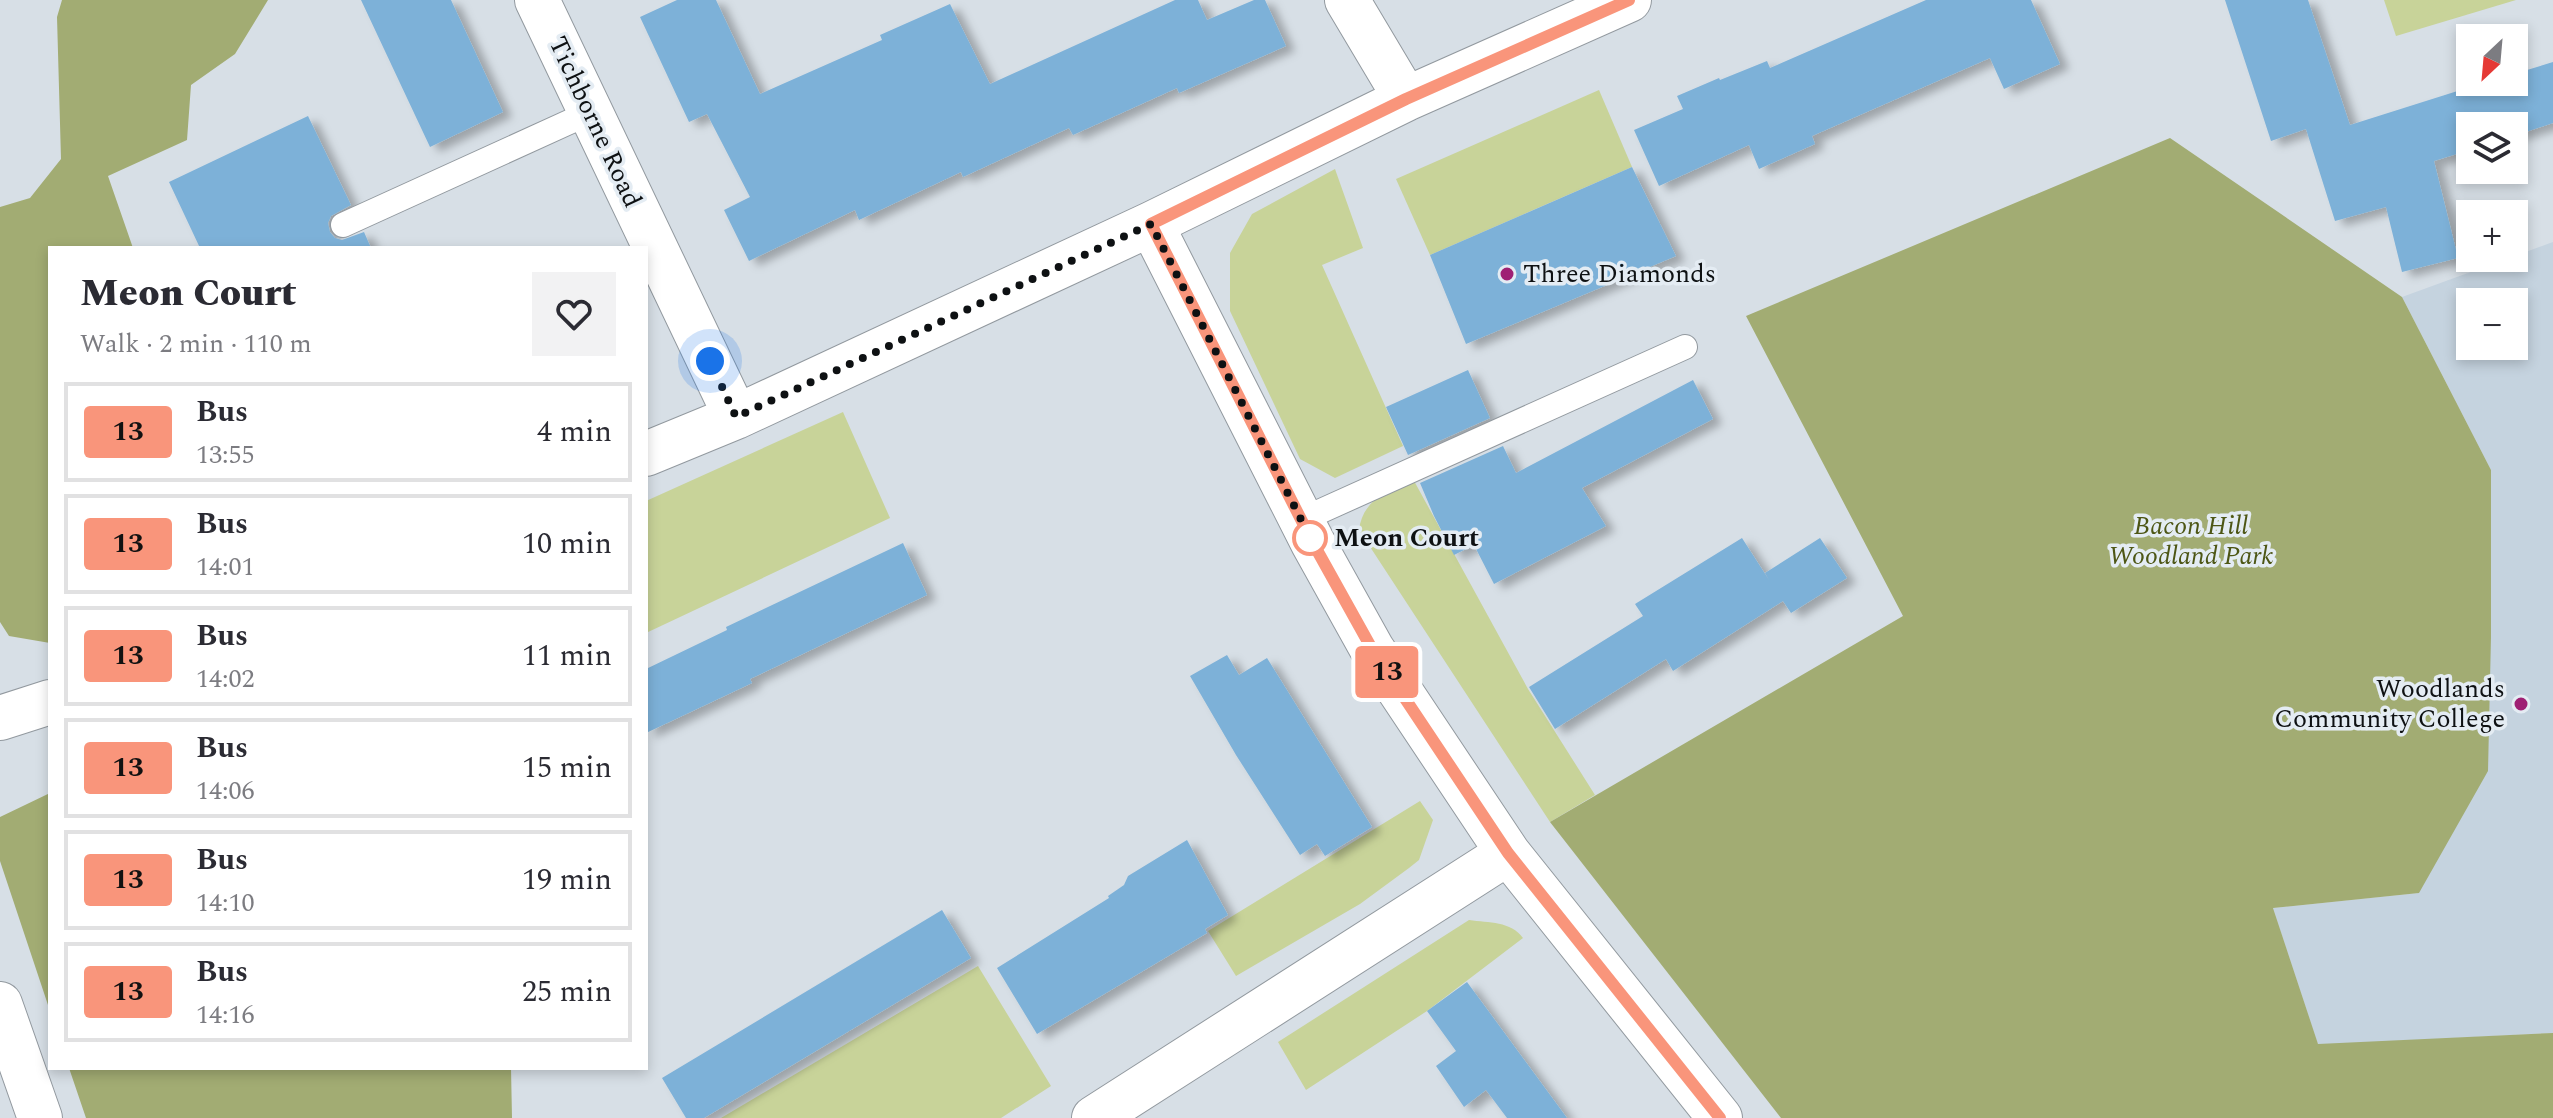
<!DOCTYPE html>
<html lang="en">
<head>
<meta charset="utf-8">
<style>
  body { margin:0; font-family:Spectral,serif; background:#f2f2f3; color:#2b2b33; height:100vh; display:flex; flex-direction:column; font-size:30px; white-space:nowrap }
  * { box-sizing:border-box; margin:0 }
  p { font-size:26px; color:#7c7c81 }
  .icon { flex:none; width:44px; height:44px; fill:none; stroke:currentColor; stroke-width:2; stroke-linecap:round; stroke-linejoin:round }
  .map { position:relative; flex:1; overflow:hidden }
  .details { position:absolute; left:48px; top:246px; width:600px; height:824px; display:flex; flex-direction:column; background:#fff; border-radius:0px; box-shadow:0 4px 12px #0003 }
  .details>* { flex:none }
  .badge { padding:0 16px; border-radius:6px; font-size:28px; line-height:52px }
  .needle { width:52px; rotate:206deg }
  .buttons { position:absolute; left:2456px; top:24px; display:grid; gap:16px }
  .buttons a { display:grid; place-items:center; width:72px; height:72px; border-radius:0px; background:#fff; box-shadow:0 4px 12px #0003; font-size:40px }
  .you { position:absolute; width:40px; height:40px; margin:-20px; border:6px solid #fff; border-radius:50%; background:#1a73e8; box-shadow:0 0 0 12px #1a73e833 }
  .map>.badge { position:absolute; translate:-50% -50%; box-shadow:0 0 0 4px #fff }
  .round { display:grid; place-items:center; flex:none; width:84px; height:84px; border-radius:0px; background:#f2f2f3 }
  .summary { display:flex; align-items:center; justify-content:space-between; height:136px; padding:0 32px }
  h1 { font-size:38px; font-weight:800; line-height:60px }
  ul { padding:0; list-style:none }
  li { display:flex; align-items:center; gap:24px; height:100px; margin:0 16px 12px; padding:0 16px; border:4px solid #e1e1e2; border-radius:0px }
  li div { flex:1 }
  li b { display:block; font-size:30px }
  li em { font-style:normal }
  li .badge { min-width:88px; font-weight:700; text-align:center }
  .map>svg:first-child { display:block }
  .built { fill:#c5d3df; fill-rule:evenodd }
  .green { fill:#c8d399 }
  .forest { fill:#a2ac73 }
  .building { fill:#7db1d8; filter:url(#shadow) }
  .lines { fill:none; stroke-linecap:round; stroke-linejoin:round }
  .service-casing { stroke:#92999f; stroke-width:26 }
  .minor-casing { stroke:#92999f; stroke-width:46 }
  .primary-casing { stroke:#92999f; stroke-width:46 }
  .service { stroke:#fff; stroke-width:24 }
  .minor { stroke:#fff; stroke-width:44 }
  .primary { stroke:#fff; stroke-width:44 }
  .line-casing { stroke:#fff; stroke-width:18 }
  .line { stroke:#f9957b; stroke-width:12 }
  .walk { stroke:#0e1113; stroke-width:8; stroke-dasharray:0 14.4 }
  .poi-dot { fill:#9f2074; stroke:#e4ecf3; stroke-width:3 }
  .stop-dot { fill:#fff; stroke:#f9957b; stroke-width:4 }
  .labels { text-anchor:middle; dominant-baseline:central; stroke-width:7; stroke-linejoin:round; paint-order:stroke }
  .street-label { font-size:26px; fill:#0e1113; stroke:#e4ecf3 }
  .poi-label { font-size:26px; fill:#0e1113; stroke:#e4ecf3; text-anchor:start }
  .park-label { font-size:26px; font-style:italic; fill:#4d5615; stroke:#e4ecf3 }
  .stop-label { font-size:26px; font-weight:bold; fill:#0e1113; stroke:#e4ecf3; text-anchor:start }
</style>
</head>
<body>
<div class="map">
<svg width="2553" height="1118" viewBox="0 0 2553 1118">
  <defs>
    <filter id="shadow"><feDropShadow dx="9" dy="5" stdDeviation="4" flood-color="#0004"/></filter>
  </defs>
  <rect width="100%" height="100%" fill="#d7dfe6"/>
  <path class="built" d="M 2553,242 L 2553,1033 L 2318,1045 L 2273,908 L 2419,893 L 2491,470 L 2402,297 ZM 2470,302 L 2514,302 L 2514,346 L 2470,346 Z"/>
  <path class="green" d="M 2384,0 L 2516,0 L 2396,36 Z
    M 1599,90 L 1632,167 L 1430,255 L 1396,179 Z
    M 1335,169 L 1363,248 L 1322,265 L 1403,446 L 1335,478 L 1300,459 L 1230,311 L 1230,253 L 1252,214 Z
    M 843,412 L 890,518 L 646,633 L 646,501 Z
    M 1413,479 L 1528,689 L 1595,795 L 1550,822 L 1359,530 C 1363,499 1388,491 1413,479 Z
    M 1420,801 L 1433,820 L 1419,860 L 1409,868 L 1360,904 L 1236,976 L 1208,931 Z
    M 1469,920 C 1489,923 1511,921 1523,938 L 1427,1011 L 1306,1090 L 1278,1042 Z
    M 978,966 L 1051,1086 L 1001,1118 L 721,1118 Z"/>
  <path class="forest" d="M 62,0 L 268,0 L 235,54 L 191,85 L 187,140 L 108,176 L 133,248 L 50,248 L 50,643 L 9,636 L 0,622 L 0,207 L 30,198 L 61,159 L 57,17 Z
    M 2170,138 L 2402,297 L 2491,470 L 2491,637 L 2488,771 L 2419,893 L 2273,908 L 2318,1044 L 2553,1033 L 2553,1118 L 1781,1118 L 1550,822 L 1903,616 L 1746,316 Z
    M 50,793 L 50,1011 L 0,861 L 0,817 Z
    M 69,1068 L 511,1068 L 512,1118 L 86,1118 Z"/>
  <path class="building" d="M 361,0 L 451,0 L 503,112 L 430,147 Z
    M 677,0 L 716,0 L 760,94 L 882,40 L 880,35 L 950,4 L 990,84 L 1175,0 L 1198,0 L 1207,20 L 1254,0 L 1265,0 L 1286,46 L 1179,93 L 1177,88 L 1073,135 L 1069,128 L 963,177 L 961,172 L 859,220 L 855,210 L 749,261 L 724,210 L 750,197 L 707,114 L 689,122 L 640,17 Z
    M 1926,0 L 2031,0 L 2060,64 L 2004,89 L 1990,58 L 1812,136 L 1815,144 L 1759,169 L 1749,145 L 1659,186 L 1634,130 L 1683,109 L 1677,96 L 1719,78 L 1720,80 L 1767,61 L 1770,68 Z
    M 2225,0 L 2308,0 L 2350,125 L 2486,82 L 2514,82 L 2514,74 L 2553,62 L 2553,123 L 2514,136 L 2514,126 L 2470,126 L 2470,150 L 2434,161 L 2458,258 L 2402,272 L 2386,207 L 2335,221 L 2306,129 L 2271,141 Z
    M 308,116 L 351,205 L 331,216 L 328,223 L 330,232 L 335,238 L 342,240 L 364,232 L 371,248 L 200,248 L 169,182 Z
    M 1632,167 L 1676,256 L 1466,344 L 1430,255 Z
    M 1468,370 L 1490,418 L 1408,455 L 1386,407 Z
    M 1693,380 L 1713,419 L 1582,488 L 1606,526 L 1494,584 L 1474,545 L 1454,555 L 1434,516 L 1420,483 L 1503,446 L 1516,473 Z
    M 1742,538 L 1769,580 L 1765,573 L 1820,538 L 1847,578 L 1791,613 L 1783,601 L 1673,671 L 1666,659 L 1555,729 L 1529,687 L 1643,616 L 1635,604 Z
    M 903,543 L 927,595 L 750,679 L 752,683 L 646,733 L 646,669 L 727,630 L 726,627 Z
    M 1227,655 L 1239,675 L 1267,658 L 1372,827 L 1325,856 L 1317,844 L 1300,855 L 1236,755 L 1190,676 Z
    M 1187,840 L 1228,915 L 1205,929 L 1207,933 L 1037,1034 L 997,968 L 1109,898 L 1108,896 L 1124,885 L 1128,876 Z
    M 942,910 L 971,958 L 704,1118 L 686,1118 L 662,1078 Z
    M 1467,982 L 1506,1035 L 1567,1118 L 1507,1118 L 1486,1090 L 1464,1107 L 1436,1066 L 1456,1051 L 1427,1011 Z"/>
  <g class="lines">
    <g class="service-casing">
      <path id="service" d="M 343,225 L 589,113
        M 1301,520 L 1685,347"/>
    </g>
    <g class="minor-casing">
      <path id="minor" d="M 537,0 L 736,417
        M 1347,0 L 1406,99
        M 1151,224 L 1313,543 L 1372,649 L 1508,853 L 1720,1118
        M 646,454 L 736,417 L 1151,224 L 1406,99 L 1629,0
        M 0,718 L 50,702
        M 1094,1118 L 1508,853"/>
    </g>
    <g class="primary-casing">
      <path id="primary" d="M 0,1004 L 40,1118"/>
    </g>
    <use href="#service" class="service"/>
    <use href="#minor" class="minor"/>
    <use href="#primary" class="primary"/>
  </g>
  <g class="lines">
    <g class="line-casing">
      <path id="line" d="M 1629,0 L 1406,99 L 1151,224 L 1313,543 L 1372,649 L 1508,853 L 1720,1118"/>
    </g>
    <use href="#line" class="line"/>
    <path class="walk" d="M 710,361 L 736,417 L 1151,224 L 1313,543 L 1310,538"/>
  </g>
  <g class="poi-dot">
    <circle cx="1507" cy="274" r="8"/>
    <circle cx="2521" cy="704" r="8"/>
  </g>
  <circle class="stop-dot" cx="1310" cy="538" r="16"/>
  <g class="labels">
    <g class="street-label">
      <text transform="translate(595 122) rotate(65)">Tichborne Road</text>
    </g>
    <g class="poi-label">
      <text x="1523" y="274">Three Diamonds</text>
      <text x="2505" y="689" text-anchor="end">Woodlands<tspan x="2505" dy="30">Community College</tspan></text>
    </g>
    <g class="park-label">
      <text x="2191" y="526">Bacon Hill<tspan x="2191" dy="30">Woodland Park</tspan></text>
    </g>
    <g class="stop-label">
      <text x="1334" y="538">Meon Court</text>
    </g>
  </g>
</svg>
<div class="buttons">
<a><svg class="needle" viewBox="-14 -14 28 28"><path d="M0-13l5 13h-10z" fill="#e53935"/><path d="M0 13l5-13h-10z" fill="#7c7c81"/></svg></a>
<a><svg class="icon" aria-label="layers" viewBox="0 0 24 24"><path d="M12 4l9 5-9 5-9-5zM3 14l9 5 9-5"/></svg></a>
<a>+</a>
<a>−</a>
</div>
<div class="you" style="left:710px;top:361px"></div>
<b class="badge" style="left:1387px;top:672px;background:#f9957b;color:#111">13</b>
<section class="details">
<div class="summary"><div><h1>Meon Court</h1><p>Walk · 2 min · 110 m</p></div><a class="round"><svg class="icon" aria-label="heart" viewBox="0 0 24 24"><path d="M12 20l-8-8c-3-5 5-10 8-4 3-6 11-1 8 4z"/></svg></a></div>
<ul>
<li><span class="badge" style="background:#f9957b;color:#111">13</span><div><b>Bus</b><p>13:55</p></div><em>4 min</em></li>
<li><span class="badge" style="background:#f9957b;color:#111">13</span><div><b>Bus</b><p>14:01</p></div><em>10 min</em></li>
<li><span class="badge" style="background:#f9957b;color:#111">13</span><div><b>Bus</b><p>14:02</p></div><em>11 min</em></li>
<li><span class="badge" style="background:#f9957b;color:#111">13</span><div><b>Bus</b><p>14:06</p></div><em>15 min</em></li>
<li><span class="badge" style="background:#f9957b;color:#111">13</span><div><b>Bus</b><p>14:10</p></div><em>19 min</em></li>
<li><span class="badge" style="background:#f9957b;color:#111">13</span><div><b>Bus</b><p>14:16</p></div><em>25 min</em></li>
</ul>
</section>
</div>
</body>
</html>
